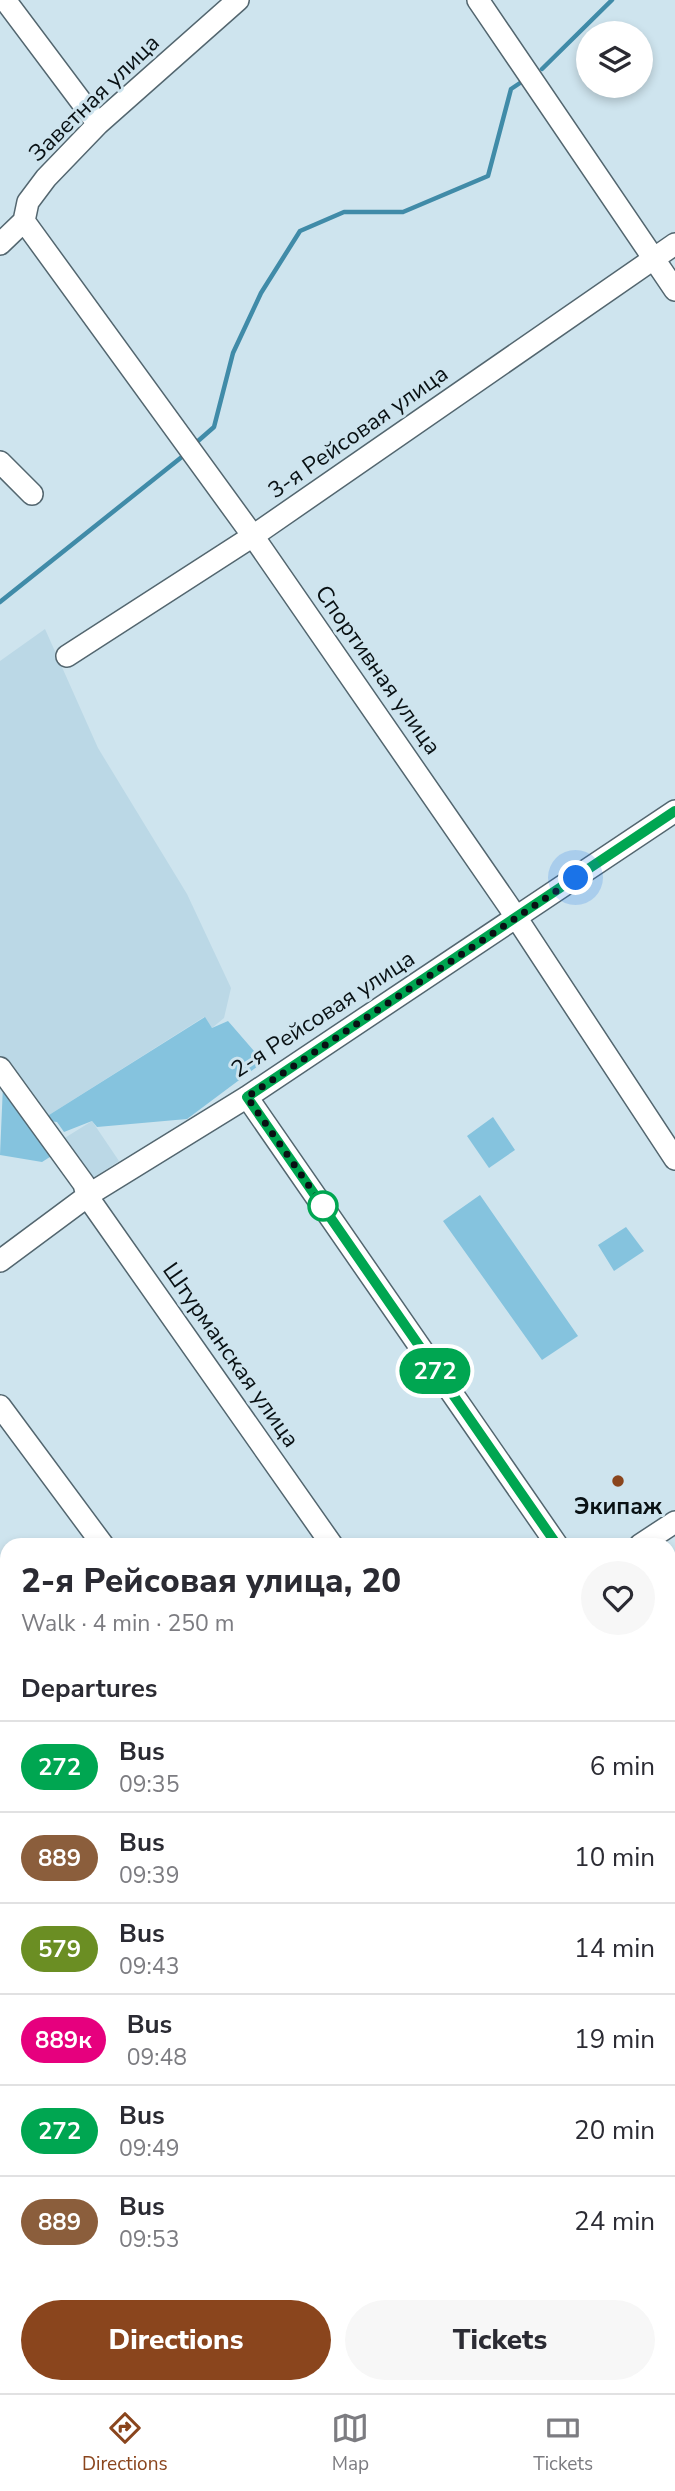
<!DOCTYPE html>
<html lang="en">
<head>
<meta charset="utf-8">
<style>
  body { margin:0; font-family:"Nunito Sans",sans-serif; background:#f7f7f7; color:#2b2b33; height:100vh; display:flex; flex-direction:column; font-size:26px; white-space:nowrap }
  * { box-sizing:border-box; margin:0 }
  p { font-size:23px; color:#7c7c81 }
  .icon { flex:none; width:38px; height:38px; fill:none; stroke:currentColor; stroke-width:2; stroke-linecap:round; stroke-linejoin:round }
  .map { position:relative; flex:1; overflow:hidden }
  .drawer { position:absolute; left:0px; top:1538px; width:676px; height:856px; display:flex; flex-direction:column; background:#fff; border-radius:21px 21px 0 0; box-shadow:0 4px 10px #0003 }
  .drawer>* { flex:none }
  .badge { padding:0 14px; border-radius:23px; font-size:24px; line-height:46px }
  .fabs { position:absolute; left:576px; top:21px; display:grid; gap:14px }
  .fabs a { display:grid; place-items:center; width:77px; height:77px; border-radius:50%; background:#fff; box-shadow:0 4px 10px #0003; font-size:35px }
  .you { position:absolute; width:35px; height:35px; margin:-18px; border:5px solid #fff; border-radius:50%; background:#1a73e8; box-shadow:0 0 0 10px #1a73e833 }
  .map>.badge { position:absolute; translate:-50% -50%; box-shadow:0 0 0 4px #fff }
  h2 { padding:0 21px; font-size:26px; line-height:63px }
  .round { display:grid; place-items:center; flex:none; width:74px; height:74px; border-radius:37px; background:#f7f7f7 }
  .headline { display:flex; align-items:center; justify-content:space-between; height:119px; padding:0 21px }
  h1 { font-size:33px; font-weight:800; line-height:52px }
  .button { display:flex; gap:14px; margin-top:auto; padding:14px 21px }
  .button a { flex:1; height:80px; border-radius:42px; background:#8a451d; color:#fff; font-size:28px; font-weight:800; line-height:80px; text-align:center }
  .button a+a { background:#f7f7f7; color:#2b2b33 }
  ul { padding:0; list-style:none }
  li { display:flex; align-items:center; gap:21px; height:91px; padding:0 21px; border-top:2px solid #e1e1e2 }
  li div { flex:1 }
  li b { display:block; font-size:26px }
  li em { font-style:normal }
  li .badge { min-width:77px; font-weight:700; text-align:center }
  .dock { display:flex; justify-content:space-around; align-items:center; height:98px; border-top:2px solid #e1e1e2; background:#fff; font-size:19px; color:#7c7c81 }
  .dock a { display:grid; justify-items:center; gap:4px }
  .dock .on { color:#8a451d }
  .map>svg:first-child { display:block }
  .built { fill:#bbd8e6 }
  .green { fill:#85c3de }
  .water { fill:#58bfe8; stroke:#408ba8; stroke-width:2 }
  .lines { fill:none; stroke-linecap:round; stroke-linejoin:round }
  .stream { stroke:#408ba8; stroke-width:4.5 }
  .minor-casing { stroke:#53666f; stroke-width:24 }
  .minor { stroke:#fff; stroke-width:21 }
  .line-casing { stroke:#fff; stroke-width:16 }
  .line { stroke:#00a651; stroke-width:10 }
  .walk { stroke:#091114; stroke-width:7; stroke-dasharray:0 12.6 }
  .stop-dot { fill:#fff; stroke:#00a651; stroke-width:3.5 }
  .poi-dot { fill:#8a451d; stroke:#cee4ee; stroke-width:2.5 }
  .labels { text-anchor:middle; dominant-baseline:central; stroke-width:6; stroke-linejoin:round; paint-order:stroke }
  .street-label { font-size:23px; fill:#091114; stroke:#cee4ee }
  .poi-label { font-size:23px; font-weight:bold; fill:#091114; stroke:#cee4ee }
</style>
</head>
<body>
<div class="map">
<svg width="675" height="2393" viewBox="0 0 675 2393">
  <rect width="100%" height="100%" fill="#cee4ee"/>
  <path class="built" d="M 45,629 L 98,748 L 187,894 L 231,988 L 224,1018 L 212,1028 L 204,1017 L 41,1120 L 0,1063 L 0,661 Z
    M 92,1121 L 119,1161 L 84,1184 L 55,1144 Z
    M 675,1551 L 675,1668 L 668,1659 L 669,1556 Z"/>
  <path class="green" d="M 205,1017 L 212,1028 L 228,1021 L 254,1051 L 258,1066 L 187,1119 L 97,1127 L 92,1121 L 64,1132 L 57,1122 L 41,1120 Z
    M 3,1085 L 53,1155 L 42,1162 L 0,1155 Z
    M 493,1117 L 515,1150 L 489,1168 L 467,1136 Z
    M 480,1195 L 578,1336 L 542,1360 L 443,1221 Z
    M 626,1227 L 644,1251 L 614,1271 L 598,1245 Z
    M 0,1986 L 7,1987 L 7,2273 L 0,2263 Z
    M 225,2387 L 311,2387 L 306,2393 L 228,2393 Z
    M 344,2387 L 420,2387 L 427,2393 L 348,2393 Z"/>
  <path class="water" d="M 0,2263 L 7,2273 L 7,2387 L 225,2387 L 228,2393 L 0,2393 Z"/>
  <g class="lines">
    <path class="stream" d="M 542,69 L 612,0
      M 198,441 L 214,427 L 233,353 L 261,293 L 300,231 L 344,212 L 403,212 L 488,176 L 511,89 L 520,83
      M 0,602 L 183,456"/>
    <g class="minor-casing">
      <path id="minor" d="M 5,0 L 98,124
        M 478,0 L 675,290
        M 24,221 L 253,536 L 508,905 L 675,1159
        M 0,244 L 24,221 L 28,202 L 46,178 L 98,124 L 238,0
        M 0,462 L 32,494
        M 67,656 L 253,536 L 675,244
        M 0,1068 L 84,1184 L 87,1196 L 332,1545
        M 247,1097 L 557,1545
        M 0,1261 L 93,1192 L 247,1097 L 675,811
        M 0,1406 L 103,1545
        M 640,1545 L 675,1522
        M 668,1697 L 675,1707
        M 0,1875 L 7,1885
        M 0,1928 L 7,1925
        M 668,2042 L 675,2052"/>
    </g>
    <use href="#minor" class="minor"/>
  </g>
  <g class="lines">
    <g class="line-casing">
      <path id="line" d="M 557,1545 L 247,1097 L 675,811"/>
    </g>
    <use href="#line" class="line"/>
    <path class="walk" d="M 323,1206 L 247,1097 L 576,878"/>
  </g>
  <circle class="stop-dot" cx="323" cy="1206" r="14"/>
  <circle class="poi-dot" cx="618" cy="1481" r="7"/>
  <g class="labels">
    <g class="street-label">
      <text transform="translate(94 98) rotate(-44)">Заветная улица</text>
      <text transform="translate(358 432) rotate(-35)">3-я Рейсовая улица</text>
      <text transform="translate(378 670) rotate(55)">Спортивная улица</text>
      <text transform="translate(323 1014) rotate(-33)">2-я Рейсовая улица</text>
      <text transform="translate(231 1355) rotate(55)">Штурманская улица</text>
    </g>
    <g class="poi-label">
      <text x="618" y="1506">Экипаж</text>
    </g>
  </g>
</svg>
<div class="fabs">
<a><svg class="icon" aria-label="layers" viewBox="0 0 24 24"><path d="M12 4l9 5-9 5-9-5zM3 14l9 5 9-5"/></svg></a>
</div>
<div class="you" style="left:576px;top:878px"></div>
<b class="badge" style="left:435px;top:1371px;background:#00a651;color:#fff">272</b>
<section class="drawer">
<div class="headline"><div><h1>2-я Рейсовая улица, 20</h1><p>Walk · 4 min · 250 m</p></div><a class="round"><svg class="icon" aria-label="heart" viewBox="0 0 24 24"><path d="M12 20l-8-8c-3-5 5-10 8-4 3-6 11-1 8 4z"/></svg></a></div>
<h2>Departures</h2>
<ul>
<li><span class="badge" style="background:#00a651;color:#fff">272</span><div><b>Bus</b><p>09:35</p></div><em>6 min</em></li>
<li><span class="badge" style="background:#8b5e3c;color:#fff">889</span><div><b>Bus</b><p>09:39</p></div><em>10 min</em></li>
<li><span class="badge" style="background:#6b8e23;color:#fff">579</span><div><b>Bus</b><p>09:43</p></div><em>14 min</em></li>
<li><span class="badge" style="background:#e6007e;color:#fff">889к</span><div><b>Bus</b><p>09:48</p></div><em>19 min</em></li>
<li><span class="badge" style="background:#00a651;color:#fff">272</span><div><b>Bus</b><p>09:49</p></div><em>20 min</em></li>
<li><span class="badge" style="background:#8b5e3c;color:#fff">889</span><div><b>Bus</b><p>09:53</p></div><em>24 min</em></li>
</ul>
<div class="button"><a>Directions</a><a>Tickets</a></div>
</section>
</div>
<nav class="dock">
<a class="on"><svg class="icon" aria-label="directions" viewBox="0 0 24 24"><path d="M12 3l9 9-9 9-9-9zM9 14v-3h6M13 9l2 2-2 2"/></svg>Directions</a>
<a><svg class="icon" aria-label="map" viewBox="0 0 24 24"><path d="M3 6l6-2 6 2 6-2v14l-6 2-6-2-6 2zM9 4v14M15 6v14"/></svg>Map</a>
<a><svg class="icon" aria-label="tickets" viewBox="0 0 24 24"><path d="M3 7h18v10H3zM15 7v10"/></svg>Tickets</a>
</nav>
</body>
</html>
